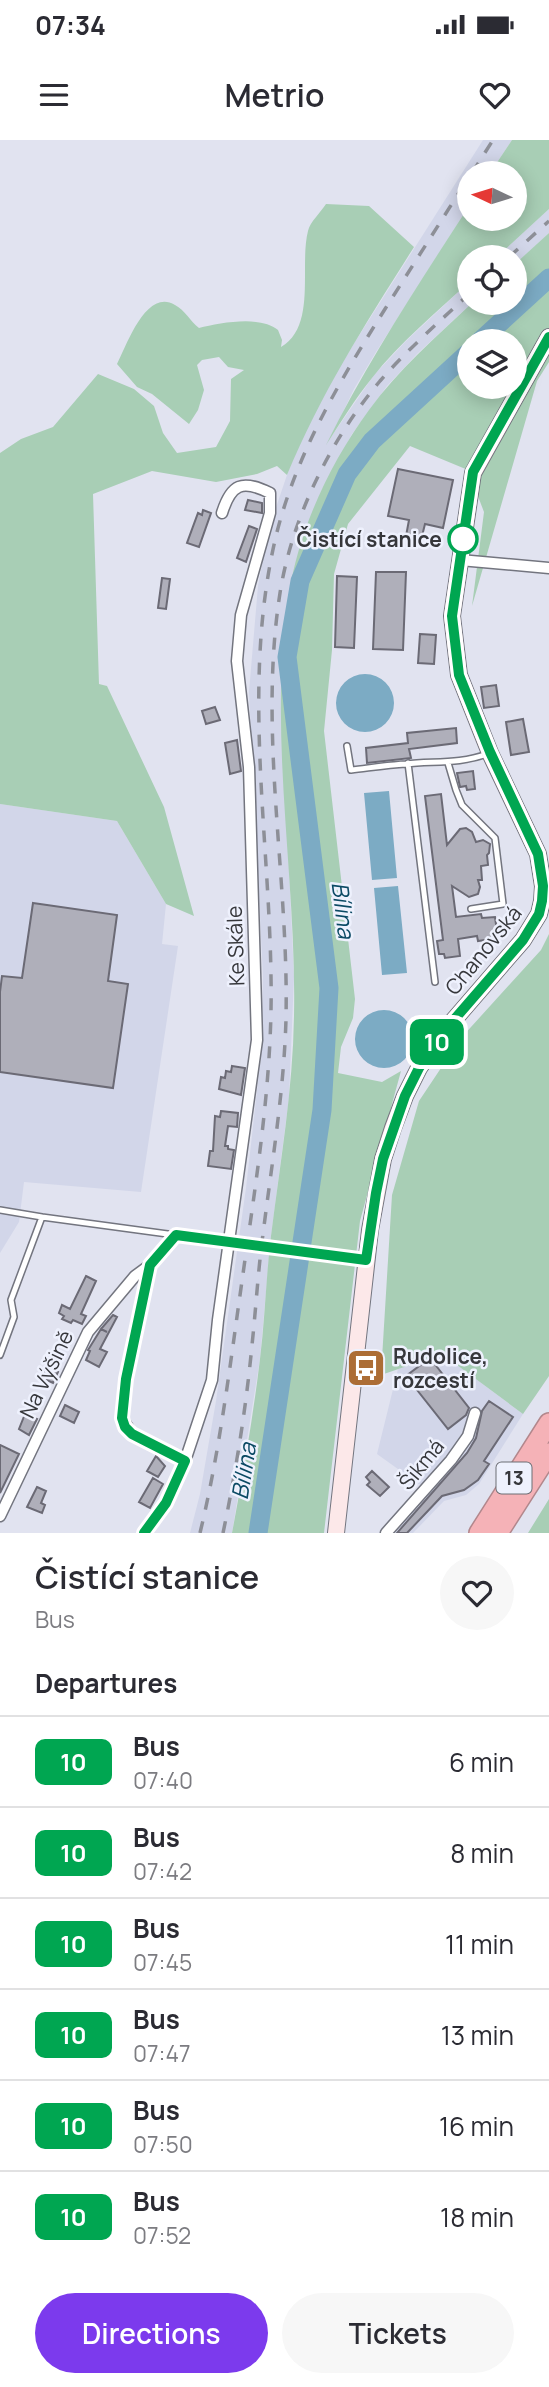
<!DOCTYPE html>
<html lang="en">
<head>
<meta charset="utf-8">
<style>
  body { margin:0; font-family:Manrope,sans-serif; background:#f7f7f7; color:#2b2b33; height:100vh; display:flex; flex-direction:column; font-size:26px; white-space:nowrap }
  * { box-sizing:border-box; margin:0 }
  p { font-size:23px; color:#7c7c81 }
  .icon { flex:none; width:38px; height:38px; fill:none; stroke:currentColor; stroke-width:2; stroke-linecap:round; stroke-linejoin:round }
  .map { position:relative; height:1393px; overflow:hidden }
  .drawer { display:flex; flex-direction:column; background:#fff; flex:1 }
  .drawer>* { flex:none }
  .badge { padding:0 14px; border-radius:10px; font-size:24px; line-height:46px }
  .needle { width:46px; rotate:274deg }
  .controls { position:absolute; left:457px; top:21px; display:grid; gap:14px }
  .controls a { display:grid; place-items:center; width:70px; height:70px; border-radius:50%; background:#fff; box-shadow:0 4px 18px #0003; font-size:35px }
  .map>.badge { position:absolute; translate:-50% -50%; box-shadow:0 0 0 4px #fff }
  h2 { padding:0 35px; font-size:26px; line-height:63px }
  .round { display:grid; place-items:center; flex:none; width:74px; height:74px; border-radius:37px; background:#f7f7f7 }
  .head { display:flex; align-items:center; justify-content:space-between; height:119px; padding:0 35px }
  h1 { font-size:33px; font-weight:600; line-height:52px }
  .primary-button { display:flex; gap:14px; margin-top:auto; padding:14px 35px }
  .primary-button a { flex:1; height:80px; border-radius:42px; background:#7c3aed; color:#fff; font-size:28px; font-weight:600; line-height:80px; text-align:center }
  .primary-button a+a { background:#f7f7f7; color:#2b2b33 }
  ul { padding:0; list-style:none }
  li { display:flex; align-items:center; gap:21px; height:91px; padding:0 35px; border-top:2px solid #e1e1e2 }
  li div { flex:1 }
  li b { display:block; font-size:26px }
  li em { font-style:normal }
  li .badge { min-width:77px; font-weight:700; text-align:center }
  .status { display:flex; justify-content:space-between; align-items:center; height:49px; padding:0 35px; background:#fff; direction:ltr }
  .status svg { height:19px; fill:currentColor }
  header { display:flex; justify-content:space-between; align-items:center; height:91px; padding:0 35px; background:#fff; font-size:32px; font-weight:600 }
  .map>svg:first-child { display:block }
  .built { fill:#d2d6e9 }
  .green { fill:#a8ceb5; fill-rule:evenodd }
  .water { fill:#7cabc4 }
  .lines { fill:none; stroke-linecap:round; stroke-linejoin:round }
  .river { stroke:#7cabc4; stroke-width:19 }
  .building { fill:#afafba; stroke:#6b6a75; stroke-width:2 }
  .lane-casing { stroke:#73757f; stroke-width:8 }
  .street-casing { stroke:#73757f; stroke-width:13 }
  .secondary-casing { stroke:#73757f; stroke-width:18 }
  .highway-casing { stroke:#b2878c; stroke-width:22 }
  .lane { stroke:#fff; stroke-width:5 }
  .street { stroke:#fff; stroke-width:10 }
  .secondary { stroke:#fce8e9; stroke-width:16 }
  .highway { stroke:#f5b2b7; stroke-width:19 }
  .rail { stroke:#8d8f97; stroke-width:3.5; stroke-dasharray:12 12; stroke-linecap:butt }
  .street-bridge-casing { stroke:#73757f; stroke-width:13; stroke-linecap:butt }
  .street-bridge { stroke:#fff; stroke-width:10 }
  .line-casing { stroke:#fff; stroke-width:16 }
  .line { stroke:#00a651; stroke-width:10 }
  .stop-dot { fill:#fff; stroke:#00a651; stroke-width:3.5 }
  .labels { text-anchor:middle; dominant-baseline:central; stroke-width:5; stroke-linejoin:round; paint-order:stroke }
  .shield { fill:#eef1fd; stroke:#6d6f75; stroke-width:2 }
  .shield-label { font-size:19px; font-weight:bold; fill:#36373b }
  .stop-label { font-size:21px; font-weight:bold; fill:#36373b; stroke:#eef1fd; text-anchor:end }
  .street-label { font-size:21px; fill:#36373b; stroke:#eef1fd }
  .poi-label { font-size:21px; font-weight:bold; fill:#36373b; stroke:#eef1fd; text-anchor:start }
  .water-label { font-size:23px; font-style:italic; fill:#0b4a64; stroke:#eef1fd }
</style>
</head>
<body>
<div class="status"><b>07:34</b><svg viewBox="0 0 49 12"><path d="M0 12V9h3v3zM5 12V6h3v6zM10 12V3h3v9zM15 12V0h3v12zM26 1h20v11H26zM47 4h2v5h-2z"/></svg></div>
<header><svg class="icon" aria-label="menu" viewBox="0 0 24 24"><path d="M4 6h16M4 12h16M4 18h16"/></svg>Metrio<svg class="icon" aria-label="heart" viewBox="0 0 24 24"><path d="M12 20l-8-8c-3-5 5-10 8-4 3-6 11-1 8 4z"/></svg></header>
<div class="map">
<svg width="549" height="1393" viewBox="0 0 549 1393">
  <rect width="100%" height="100%" fill="#e1e3f0"/>
  <path class="built" d="M 483,0 L 512,0 L 490,33 L 469,33 L 469,66 L 376,212 L 354,249 L 331,297 L 374,235 L 406,201 L 469,142 L 469,163 L 472,163 L 418,213 L 387,246 L 352,294 L 319,357 L 304,395 L 289,452 L 283,504 L 281,552 L 294,837 L 289,958 L 271,1096 L 260,1219 L 232,1393 L 190,1393 L 200,1354 L 216,1261 L 246,1048 L 261,916 L 263,837 L 249,552 L 258,446 L 269,388 L 287,335 L 301,299 L 334,235 Z
    M 549,69 L 549,93 L 533,108 L 515,124 L 514,117 L 497,117 Z
    M 0,664 L 117,681 L 166,764 L 162,804 L 178,806 L 141,1052 L 24,1042 L 19,1082 L 0,1113 Z
    M 442,1214 L 523,1274 L 479,1344 L 466,1355 L 444,1361 L 413,1393 L 379,1393 L 423,1347 L 377,1314 L 398,1229 Z"/>
  <path class="green" d="M 512,0 L 549,0 L 549,69 L 497,117 L 469,117 L 469,142 C 436,173 400,202 372,238 C 355,259 341,282 326,305 C 367,222 418,145 469,66 L 469,79 L 514,79 L 514,33 L 490,33 Z
    M 326,64 L 369,66 L 414,107 C 366,183 322,251 287,335 L 277,326 L 257,334 L 216,342 L 152,331 L 93,354 L 99,544 L 107,546 L 164,667 L 194,776 L 166,764 L 117,681 L 0,664 L 0,313 L 21,299 L 53,287 L 98,234 L 134,249 L 154,266 L 163,293 L 177,313 L 216,307 L 230,281 L 231,239 L 244,230 L 228,227 L 219,217 L 202,220 L 197,225 L 204,250 L 198,270 L 189,284 L 152,254 L 137,247 L 117,224 C 127,205 146,148 175,165 C 185,170 190,181 199,188 C 220,183 260,175 278,190 L 282,200 L 281,207 C 317,186 299,126 308,91 C 310,82 321,72 326,64 Z
    M 549,93 L 549,222 L 537,241 L 472,466 L 484,372 L 468,330 L 410,306 L 348,384 L 334,434 L 332,510 L 324,591 L 355,859 L 353,878 L 341,907 L 338,933 L 382,942 L 401,931 L 360,1081 L 324,1393 L 232,1393 C 243,1335 253,1278 260,1219 C 265,1179 266,1137 271,1096 C 280,1023 293,950 294,876 C 297,736 267,594 289,454 C 299,389 330,323 369,270 C 398,230 436,197 472,163 L 514,163 L 515,124 ZM 469,201 L 514,201 L 514,247 L 469,247 Z
    M 549,794 L 549,1236 L 523,1274 L 442,1214 L 381,1235 L 392,1055 L 419,961 L 461,898 L 541,810 Z
    M 549,1359 L 549,1393 L 528,1393 Z"/>
  <path class="water" d="M336 563a29 29 0 1 1 58 0a29 29 0 1 1-58 0Z
    M 389,651 L 397,738 L 372,740 L 364,653 Z
    M 398,746 L 407,833 L 382,835 L 374,748 Z
    M355 899a29 29 0 1 1 58 0a29 29 0 1 1-58 0Z"/>
  <g class="lines">
    <path class="river" d="M 480,201 L 549,138
      M 258,1393 L 322,970 L 329,848 L 287,517 L 300,441 L 347,334 L 372,301 L 469,212"/>
  </g>
  <path class="building" d="M 398,329 L 453,340 L 443,388 L 425,384 L 421,400 L 406,396 L 409,380 L 388,376 Z
    M 248,360 L 262,363 L 262,373 L 245,370 Z
    M 203,370 L 211,373 L 199,407 L 187,403 L 198,373 L 202,375 Z
    M 249,386 L 257,389 L 246,422 L 237,418 Z
    M 376,432 L 406,432 L 403,510 L 373,509 Z
    M 337,436 L 357,437 L 354,508 L 335,507 Z
    M 162,438 L 170,439 L 166,469 L 158,468 Z
    M 420,494 L 436,495 L 434,524 L 418,523 Z
    M 496,545 L 499,566 L 484,568 L 481,547 Z
    M 215,567 L 220,580 L 206,584 L 202,571 Z
    M 523,579 L 529,612 L 511,615 L 506,582 Z
    M 456,588 L 457,603 L 409,609 L 411,618 L 367,623 L 366,608 L 408,603 L 407,593 Z
    M 237,600 L 241,631 L 230,634 L 225,603 Z
    M 473,631 L 475,649 L 467,650 L 466,646 L 460,647 L 457,633 Z
    M 441,654 L 447,705 L 460,689 L 466,688 L 472,692 L 476,702 L 483,700 L 490,704 L 489,713 L 487,715 L 488,725 L 481,726 L 482,740 L 478,740 L 480,747 L 478,754 L 469,757 L 452,746 L 456,777 L 481,774 L 482,778 L 495,777 L 498,798 L 478,801 L 477,796 L 458,799 L 460,816 L 445,818 L 444,814 L 439,814 L 437,801 L 443,800 L 425,656 Z
    M 33,763 L 117,775 L 108,841 L 128,844 L 113,948 L 0,932 L 0,852 L 2,836 L 22,838 Z
    M 232,926 L 245,928 L 241,955 L 219,949 L 221,937 L 225,938 L 226,931 L 231,932 Z
    M 221,971 L 238,973 L 237,987 L 228,986 L 225,1006 L 228,1006 L 228,1009 L 234,1010 L 231,1029 L 208,1026 L 210,1011 L 213,1011 L 215,976 L 220,977 Z
    M 86,1136 L 96,1141 L 81,1174 L 86,1176 L 82,1184 L 73,1180 L 71,1183 L 62,1179 L 64,1176 L 59,1173 L 62,1165 L 70,1169 Z
    M 113,1175 L 117,1177 L 100,1209 L 107,1212 L 99,1227 L 86,1220 L 90,1211 L 88,1210 L 101,1189 L 107,1192 L 101,1189 Z
    M 430,1218 L 469,1268 L 466,1275 L 448,1289 L 406,1236 Z
    M 46,1226 L 58,1232 L 53,1243 L 40,1237 Z
    M 489,1261 L 513,1277 L 484,1321 L 489,1324 L 478,1340 L 464,1350 L 442,1356 L 407,1393 L 397,1393 L 467,1313 L 476,1298 L 482,1271 Z
    M 65,1265 L 79,1272 L 74,1283 L 60,1276 Z
    M 25,1274 L 37,1279 L 29,1295 L 19,1289 Z
    M 0,1305 L 19,1314 L 0,1353 Z
    M 156,1316 L 165,1326 L 158,1337 L 147,1331 Z
    M 372,1331 L 389,1347 L 380,1356 L 367,1345 L 370,1342 L 366,1337 Z
    M 153,1338 L 163,1344 L 150,1368 L 139,1362 Z
    M 37,1347 L 46,1351 L 41,1363 L 45,1365 L 42,1373 L 27,1367 Z"/>
  <g class="lines">
    <g class="lane-casing">
      <path id="lane" d="M 347,606 L 351,630 C 369,628 387,625 406,624 C 434,621 460,624 487,614
        M 408,623 L 435,842
        M 448,623 L 456,650 L 462,665 L 495,698 L 503,764 L 471,769
        M 0,1070 L 42,1077
        M 0,1215 L 14,1177 L 11,1160 L 42,1077 L 175,1095"/>
    </g>
    <g class="street-casing">
      <path id="street" d="M 460,420 L 549,428
        M 340,1116 L 366,1120
        M 185,1321 L 212,1240 L 218,1180 L 257,900 L 249,627 L 237,521 L 241,475 L 270,373 L 270,353 C 242,339 231,344 222,373
        M 0,1376 L 88,1192 L 135,1136 L 150,1125
        M 144,1393 L 166,1363 L 185,1321 L 132,1294 L 122,1278 L 126,1239 L 150,1125 L 176,1095 L 205,1098
        M 386,1393 L 451,1320 L 468,1296 L 475,1273"/>
    </g>
    <g class="secondary-casing">
      <path id="secondary" d="M 336,1393 L 370,1090 L 383,1019 L 393,988 L 405,956 L 419,928 L 446,889 L 523,800 L 539,774 L 542,761 L 543,746 L 538,714 L 490,613 L 459,535 L 452,476 L 473,333 L 549,197"/>
    </g>
    <g class="highway-casing">
      <path id="highway" d="M 479,1393 L 549,1283
        M 498,1393 L 549,1313"/>
    </g>
    <use href="#lane" class="lane"/>
    <use href="#street" class="street"/>
    <use href="#secondary" class="secondary"/>
    <use href="#highway" class="highway"/>
    <path class="rail" d="M 472,33 L 493,0
      M 509,117 L 549,81
      M 200,1393 C 220,1310 230,1225 242,1141 C 256,1040 273,939 271,837 C 269,689 241,538 277,392 C 298,310 341,239 385,169 C 413,125 441,81 469,37
      M 223,1393 C 236,1331 246,1268 252,1205 C 256,1168 258,1131 263,1094 C 272,1022 284,951 286,879 C 289,737 258,594 280,453 C 292,377 331,299 380,241 C 407,210 439,182 469,154"/>
    <g class="street-bridge-casing">
      <path id="street-bridge" d="M 205,1098 L 340,1116"/>
    </g>
    <use href="#street-bridge" class="street-bridge"/>
  </g>
  <g class="lines">
    <g class="line-casing">
      <path id="line" d="M 144,1393 L 166,1363 L 185,1321 L 132,1294 L 125,1287 L 122,1278 L 126,1239 L 150,1125 L 176,1095 L 366,1120 L 376,1053 L 383,1019 L 405,956 L 419,928 L 446,889 L 523,800 L 539,774 L 542,761 L 543,746 L 538,714 L 490,612 L 459,535 L 452,476 L 473,332 L 549,197"/>
    </g>
    <use href="#line" class="line"/>
  </g>
  <defs>
    <g id="bus-square" transform="scale(2.0125)"><rect x="-9" y="-9" width="18" height="18" rx="4" fill="#ac6d35" stroke="#eef1fd"/><path d="M-5-6H5V4H4V6H2V4H-2V6H-4V4H-5ZM-3.5-4V0h7V-4ZM-3.5 1.2v1.5H-2V1.2ZM2 1.2v1.5H3.5V1.2Z" fill="#fff"/></g>
  </defs>
  <g fill-rule="evenodd">
    <use href="#bus-square" x="366" y="1228"/>
  </g>
  <circle class="stop-dot" cx="463" cy="399" r="14"/>
  <g class="labels">
    <rect class="shield" x="496.5" y="1322.5" width="35" height="31" rx="5"/>
    <g class="shield-label">
      <text x="514" y="1338">13</text>
    </g>
    <g class="stop-label">
      <text x="442" y="399">Čistící stanice</text>
    </g>
    <g class="street-label">
      <text transform="translate(235 806) rotate(-92)">Ke Skále</text>
      <text transform="translate(483 810) rotate(-51)">Chanovská</text>
      <text transform="translate(46 1234) rotate(-64)">Na Výšině</text>
      <text transform="translate(421 1324) rotate(-51)">Šikmá</text>
    </g>
    <g class="poi-label">
      <text x="393" y="1216">Rudolice,<tspan x="393" dy="24">rozcestí</tspan></text>
    </g>
    <g class="water-label">
      <text transform="translate(344 770) rotate(83)">Bílina</text>
      <text transform="translate(243 1331) rotate(-81)">Bílina</text>
    </g>
  </g>
</svg>
<div class="controls">
<a><svg class="needle" viewBox="-14 -14 28 28"><path d="M0-13l5 13h-10z" fill="#e53935"/><path d="M0 13l5-13h-10z" fill="#7c7c81"/></svg></a>
<a><svg class="icon" aria-label="locate" viewBox="0 0 24 24"><circle cx="12" cy="12" r="6"/><path d="M12 2v4M12 18v4M2 12h4M18 12h4"/></svg></a>
<a><svg class="icon" aria-label="layers" viewBox="0 0 24 24"><path d="M12 4l9 5-9 5-9-5zM3 14l9 5 9-5"/></svg></a>
</div>
<b class="badge" style="left:437px;top:902px;background:#00a651;color:#fff">10</b>
</div>
<section class="drawer">
<div class="head"><div><h1>Čistící stanice</h1><p>Bus</p></div><a class="round"><svg class="icon" aria-label="heart" viewBox="0 0 24 24"><path d="M12 20l-8-8c-3-5 5-10 8-4 3-6 11-1 8 4z"/></svg></a></div>
<h2>Departures</h2>
<ul>
<li><span class="badge" style="background:#00a651;color:#fff">10</span><div><b>Bus</b><p>07:40</p></div><em>6 min</em></li>
<li><span class="badge" style="background:#00a651;color:#fff">10</span><div><b>Bus</b><p>07:42</p></div><em>8 min</em></li>
<li><span class="badge" style="background:#00a651;color:#fff">10</span><div><b>Bus</b><p>07:45</p></div><em>11 min</em></li>
<li><span class="badge" style="background:#00a651;color:#fff">10</span><div><b>Bus</b><p>07:47</p></div><em>13 min</em></li>
<li><span class="badge" style="background:#00a651;color:#fff">10</span><div><b>Bus</b><p>07:50</p></div><em>16 min</em></li>
<li><span class="badge" style="background:#00a651;color:#fff">10</span><div><b>Bus</b><p>07:52</p></div><em>18 min</em></li>
</ul>
<div class="primary-button"><a>Directions</a><a>Tickets</a></div>
</section>
</body>
</html>
